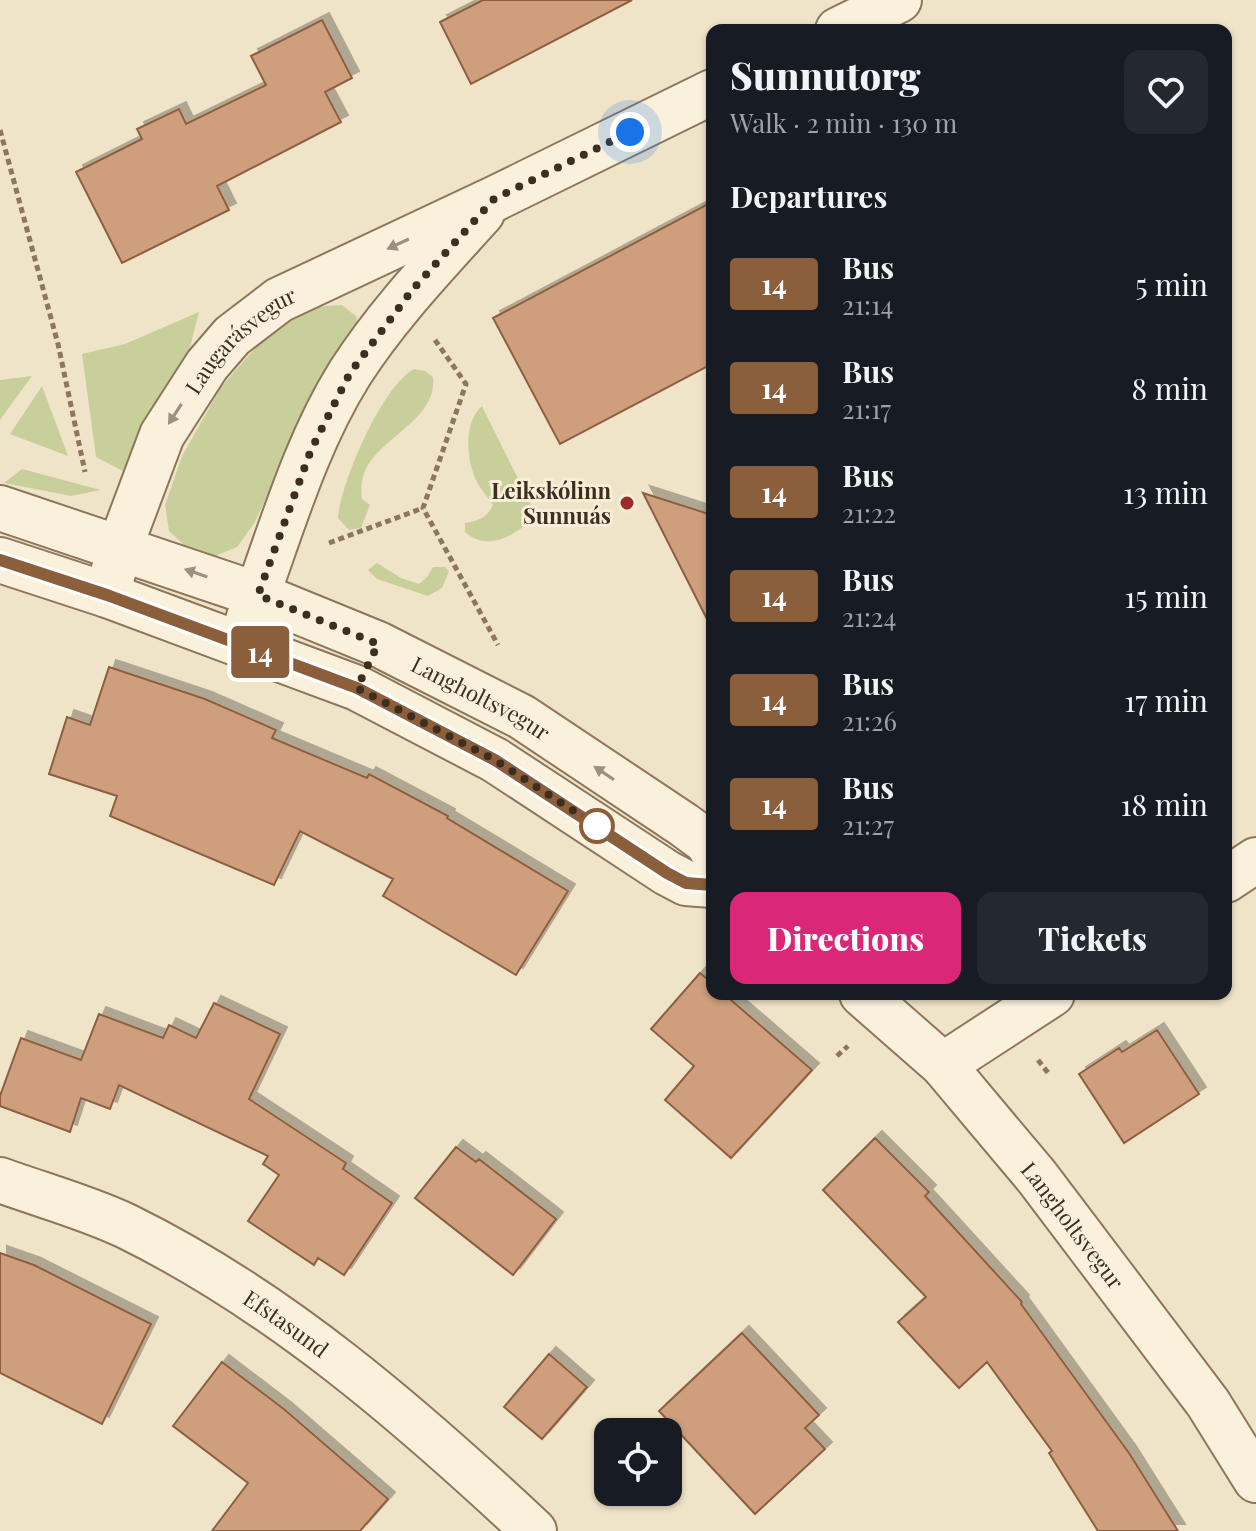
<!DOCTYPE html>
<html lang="en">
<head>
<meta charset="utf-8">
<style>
  body { margin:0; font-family:"Playfair Display",serif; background:#242831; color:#f1f3f6; height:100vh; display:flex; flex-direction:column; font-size:30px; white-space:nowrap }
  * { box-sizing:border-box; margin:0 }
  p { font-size:26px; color:#9ea1a6 }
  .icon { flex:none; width:44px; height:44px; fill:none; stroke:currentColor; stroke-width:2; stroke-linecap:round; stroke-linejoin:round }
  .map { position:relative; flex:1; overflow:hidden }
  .drawer { position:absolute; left:706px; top:24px; width:526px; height:976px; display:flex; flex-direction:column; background:#171b24; border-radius:16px; box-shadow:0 2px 6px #0004 }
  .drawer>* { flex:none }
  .badge { padding:0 16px; border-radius:6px; font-size:28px; line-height:52px }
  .controls { position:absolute; left:594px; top:1418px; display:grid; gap:16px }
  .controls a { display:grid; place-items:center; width:88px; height:88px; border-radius:16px; background:#171b24; box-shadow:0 2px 6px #0004; font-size:40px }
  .you { position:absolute; width:40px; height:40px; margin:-20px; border:6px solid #fff; border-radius:50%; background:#1a73e8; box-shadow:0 0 0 12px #1a73e833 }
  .map>.badge { position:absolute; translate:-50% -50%; box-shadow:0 0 0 4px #fff }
  h2 { padding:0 24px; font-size:30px; line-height:72px }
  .round { display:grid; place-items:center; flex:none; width:84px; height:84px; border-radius:16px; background:#242831 }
  .head { display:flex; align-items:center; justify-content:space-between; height:136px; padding:0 24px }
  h1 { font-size:38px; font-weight:800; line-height:60px }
  .primary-button { display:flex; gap:16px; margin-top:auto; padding:16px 24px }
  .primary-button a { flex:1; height:92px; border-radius:16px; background:#db2777; color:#fff; font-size:32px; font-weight:800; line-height:92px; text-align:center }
  .primary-button a+a { background:#242831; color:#f1f3f6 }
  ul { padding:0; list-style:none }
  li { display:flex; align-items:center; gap:24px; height:104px; padding:0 24px }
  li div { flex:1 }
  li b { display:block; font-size:30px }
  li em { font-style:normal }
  li .badge { min-width:88px; font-weight:700; text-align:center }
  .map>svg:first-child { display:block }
  .green { fill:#c9cf9b }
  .building { fill:#cf9f7d; stroke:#8d5f41; stroke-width:2; filter:url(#shadow) }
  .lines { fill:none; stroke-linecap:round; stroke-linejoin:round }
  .minor-casing { stroke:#8d765c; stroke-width:48 }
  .tertiary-casing { stroke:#8d765c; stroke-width:48 }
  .path { stroke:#8d765c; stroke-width:5; stroke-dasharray:6 4; stroke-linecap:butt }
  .minor { stroke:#faf1dc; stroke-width:44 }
  .tertiary { stroke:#faf1dc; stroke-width:44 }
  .oneway { fill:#9c907e }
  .line-casing { stroke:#fff; stroke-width:18 }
  .line { stroke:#8b5e3c; stroke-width:12 }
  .walk { stroke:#3d2e20; stroke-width:8; stroke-dasharray:0 14.4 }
  .poi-dot { fill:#9e2a2b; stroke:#f7eed8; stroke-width:3 }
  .stop-dot { fill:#fff; stroke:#8b5e3c; stroke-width:4 }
  .labels { text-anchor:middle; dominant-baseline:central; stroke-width:6; stroke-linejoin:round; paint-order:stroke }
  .street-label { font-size:22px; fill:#3d2e20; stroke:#f7eed8 }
  .poi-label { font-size:22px; font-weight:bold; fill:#3d2e20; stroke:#f7eed8; text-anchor:end }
</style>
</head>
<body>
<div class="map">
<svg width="1256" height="1531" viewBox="0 0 1256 1531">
  <defs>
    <filter id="shadow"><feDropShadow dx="7" dy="-7" stdDeviation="0" flood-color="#0004"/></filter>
  </defs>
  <rect width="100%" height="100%" fill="#f0e4c8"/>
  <path class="green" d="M 342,305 L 357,317 L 358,335 L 318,385 L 255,522 L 237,547 L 215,556 L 185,546 L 169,531 L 165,505 L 182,456 L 221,387 L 269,332 L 311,307 Z
    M 199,312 L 186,363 L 149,421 L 123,471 L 96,457 L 82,354 L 125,344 Z
    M 414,369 L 425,371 L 433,377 C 438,421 376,438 364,474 C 361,482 361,491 362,499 L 370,505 L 361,528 L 349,530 L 338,518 C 341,482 382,386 414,369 Z
    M 32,376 L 0,420 L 0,380 Z
    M 42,386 L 68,456 L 10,434 Z
    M 482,406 L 536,515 C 518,534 488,553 465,532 L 465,523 C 478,521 487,518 493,505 C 487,495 479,488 475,478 C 466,456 464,422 482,406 Z
    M 22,469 L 101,490 L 71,496 L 4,483 Z
    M 377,563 L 401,578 L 419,584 L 427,577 L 433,567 L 445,567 L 449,571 L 442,588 L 428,596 L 377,579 L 368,570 Z"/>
  <path class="building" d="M 483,0 L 632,0 L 471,84 L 440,22 Z
    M 322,20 L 352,78 L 325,92 L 341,122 L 217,186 L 229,210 L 122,263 L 76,172 L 142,139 L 137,129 L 179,109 L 186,124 L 266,85 L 251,56 Z
    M 712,202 L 712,364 L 560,444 L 493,318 Z
    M 643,493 L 712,515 L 712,629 Z
    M 109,667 L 205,699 L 276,730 L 272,738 L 367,778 L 369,774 L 448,816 L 447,818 L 568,891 L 516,975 L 383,896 L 393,879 L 300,831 L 274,885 L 110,816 L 117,796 L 49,774 L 67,717 L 90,725 Z
    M 700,973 L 712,983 L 712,994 L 724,994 L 812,1070 L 731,1158 L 665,1100 L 694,1066 L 651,1029 Z
    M 214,1003 L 280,1034 L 249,1099 L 346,1163 L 343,1169 L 392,1203 L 344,1275 L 318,1258 L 314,1265 L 248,1221 L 279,1175 L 263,1164 L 268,1156 L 119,1085 L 110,1109 L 81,1098 L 70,1132 L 0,1106 L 0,1096 L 21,1038 L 81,1060 L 99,1014 L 163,1038 L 169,1025 L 196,1038 Z
    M 1157,1030 L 1199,1094 L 1124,1143 L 1079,1074 L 1119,1048 L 1122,1052 Z
    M 875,1138 L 929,1192 L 925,1196 L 1022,1302 L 1021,1304 L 1129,1453 L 1178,1531 L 1098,1531 L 1049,1453 L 1052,1451 L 987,1362 L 959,1388 L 898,1322 L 926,1297 L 823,1190 Z
    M 456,1147 L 476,1162 L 479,1159 L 556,1219 L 513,1275 L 415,1198 Z
    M 0,1253 L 34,1265 L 151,1324 L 102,1424 L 0,1373 Z
    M 742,1333 L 819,1415 L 805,1428 L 825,1449 L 755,1514 L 659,1411 Z
    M 549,1354 L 587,1387 L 542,1439 L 504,1407 Z
    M 222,1362 L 285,1410 L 388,1499 L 360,1531 L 212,1531 L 248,1483 L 173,1426 Z"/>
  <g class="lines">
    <g class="minor-casing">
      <g id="minor">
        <path d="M 1226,880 L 1256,860"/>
        <path d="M 943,1065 L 1052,994"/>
        <path id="s1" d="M 0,1180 C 41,1195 86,1207 126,1226 C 279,1301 410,1415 534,1531"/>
      </g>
    </g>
    <g class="tertiary-casing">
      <g id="tertiary">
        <path d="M 838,30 L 899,0"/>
        <path id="s2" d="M 0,508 L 258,595 L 378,644 L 522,717 L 684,825 L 707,842 L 712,850"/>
        <path d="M 0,560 L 107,595 L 357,688 L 495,760 L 667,873 L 686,883 L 712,885"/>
        <path id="s3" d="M 107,595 L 120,547 L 162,435 L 207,365 L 232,336 L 279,300 L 494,199 L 712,92"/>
        <path d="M 248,620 C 279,538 303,448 350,373 C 387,315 436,264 482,213"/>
        <path id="s4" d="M 862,994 L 943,1065 L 1037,1177 L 1208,1403 L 1256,1480"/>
      </g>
    </g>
    <path class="path" d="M 0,130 L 58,344 L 85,472
      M 435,340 L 466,384 L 423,508 L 498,645
      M 329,543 L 423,508
      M 837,1056 L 848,1046
      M 1038,1060 L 1049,1074"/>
    <use href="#minor" class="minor"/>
    <use href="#tertiary" class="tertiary"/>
  </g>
  <defs><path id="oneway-solid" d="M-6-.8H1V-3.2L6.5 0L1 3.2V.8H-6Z" transform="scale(2)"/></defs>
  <g class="oneway">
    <use href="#oneway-solid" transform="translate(398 244) rotate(155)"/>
    <use href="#oneway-solid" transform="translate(175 414) rotate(123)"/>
    <use href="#oneway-solid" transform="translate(196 573) rotate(-161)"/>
    <use href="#oneway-solid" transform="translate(604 773) rotate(-146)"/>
  </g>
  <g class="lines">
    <g class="line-casing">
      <path id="line" d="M 0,560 L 107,595 L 357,688 L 495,760 L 667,873 L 686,883 L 712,885"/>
    </g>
    <use href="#line" class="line"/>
    <path class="walk" d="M 597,826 L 495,760 L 357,688 L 378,644 L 258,595 L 311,450 L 350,373 L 413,289 L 494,199 L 630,132"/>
  </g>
  <circle class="poi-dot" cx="627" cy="503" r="8"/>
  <circle class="stop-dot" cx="597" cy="826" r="16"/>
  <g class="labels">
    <g class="street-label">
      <text stroke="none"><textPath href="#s3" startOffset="294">Laugarásvegur</textPath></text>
      <text stroke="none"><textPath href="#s2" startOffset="518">Langholtsvegur</textPath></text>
      <text stroke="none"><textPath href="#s4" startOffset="314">Langholtsvegur</textPath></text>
      <text stroke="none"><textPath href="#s1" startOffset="322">Efstasund</textPath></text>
    </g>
    <g class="poi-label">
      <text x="611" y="490">Leikskólinn<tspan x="611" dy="25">Sunnuás</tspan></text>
    </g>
  </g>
</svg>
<div class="controls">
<a><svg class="icon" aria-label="locate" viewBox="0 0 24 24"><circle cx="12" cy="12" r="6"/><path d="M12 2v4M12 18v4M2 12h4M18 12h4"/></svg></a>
</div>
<div class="you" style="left:630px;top:132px"></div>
<b class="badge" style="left:260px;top:652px;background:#8b5e3c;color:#fff">14</b>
<section class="drawer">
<div class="head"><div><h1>Sunnutorg</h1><p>Walk · 2 min · 130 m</p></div><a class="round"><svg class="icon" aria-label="heart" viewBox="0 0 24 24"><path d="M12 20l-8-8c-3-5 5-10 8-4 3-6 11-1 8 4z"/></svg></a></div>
<h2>Departures</h2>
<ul>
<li><span class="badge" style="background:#8b5e3c;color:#fff">14</span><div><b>Bus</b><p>21:14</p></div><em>5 min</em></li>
<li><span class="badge" style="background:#8b5e3c;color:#fff">14</span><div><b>Bus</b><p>21:17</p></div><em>8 min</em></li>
<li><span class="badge" style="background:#8b5e3c;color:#fff">14</span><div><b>Bus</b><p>21:22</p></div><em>13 min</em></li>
<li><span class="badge" style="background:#8b5e3c;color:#fff">14</span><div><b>Bus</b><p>21:24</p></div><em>15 min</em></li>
<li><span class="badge" style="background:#8b5e3c;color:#fff">14</span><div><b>Bus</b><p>21:26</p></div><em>17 min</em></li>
<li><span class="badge" style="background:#8b5e3c;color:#fff">14</span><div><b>Bus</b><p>21:27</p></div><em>18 min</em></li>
</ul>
<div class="primary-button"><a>Directions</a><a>Tickets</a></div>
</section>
</div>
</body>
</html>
